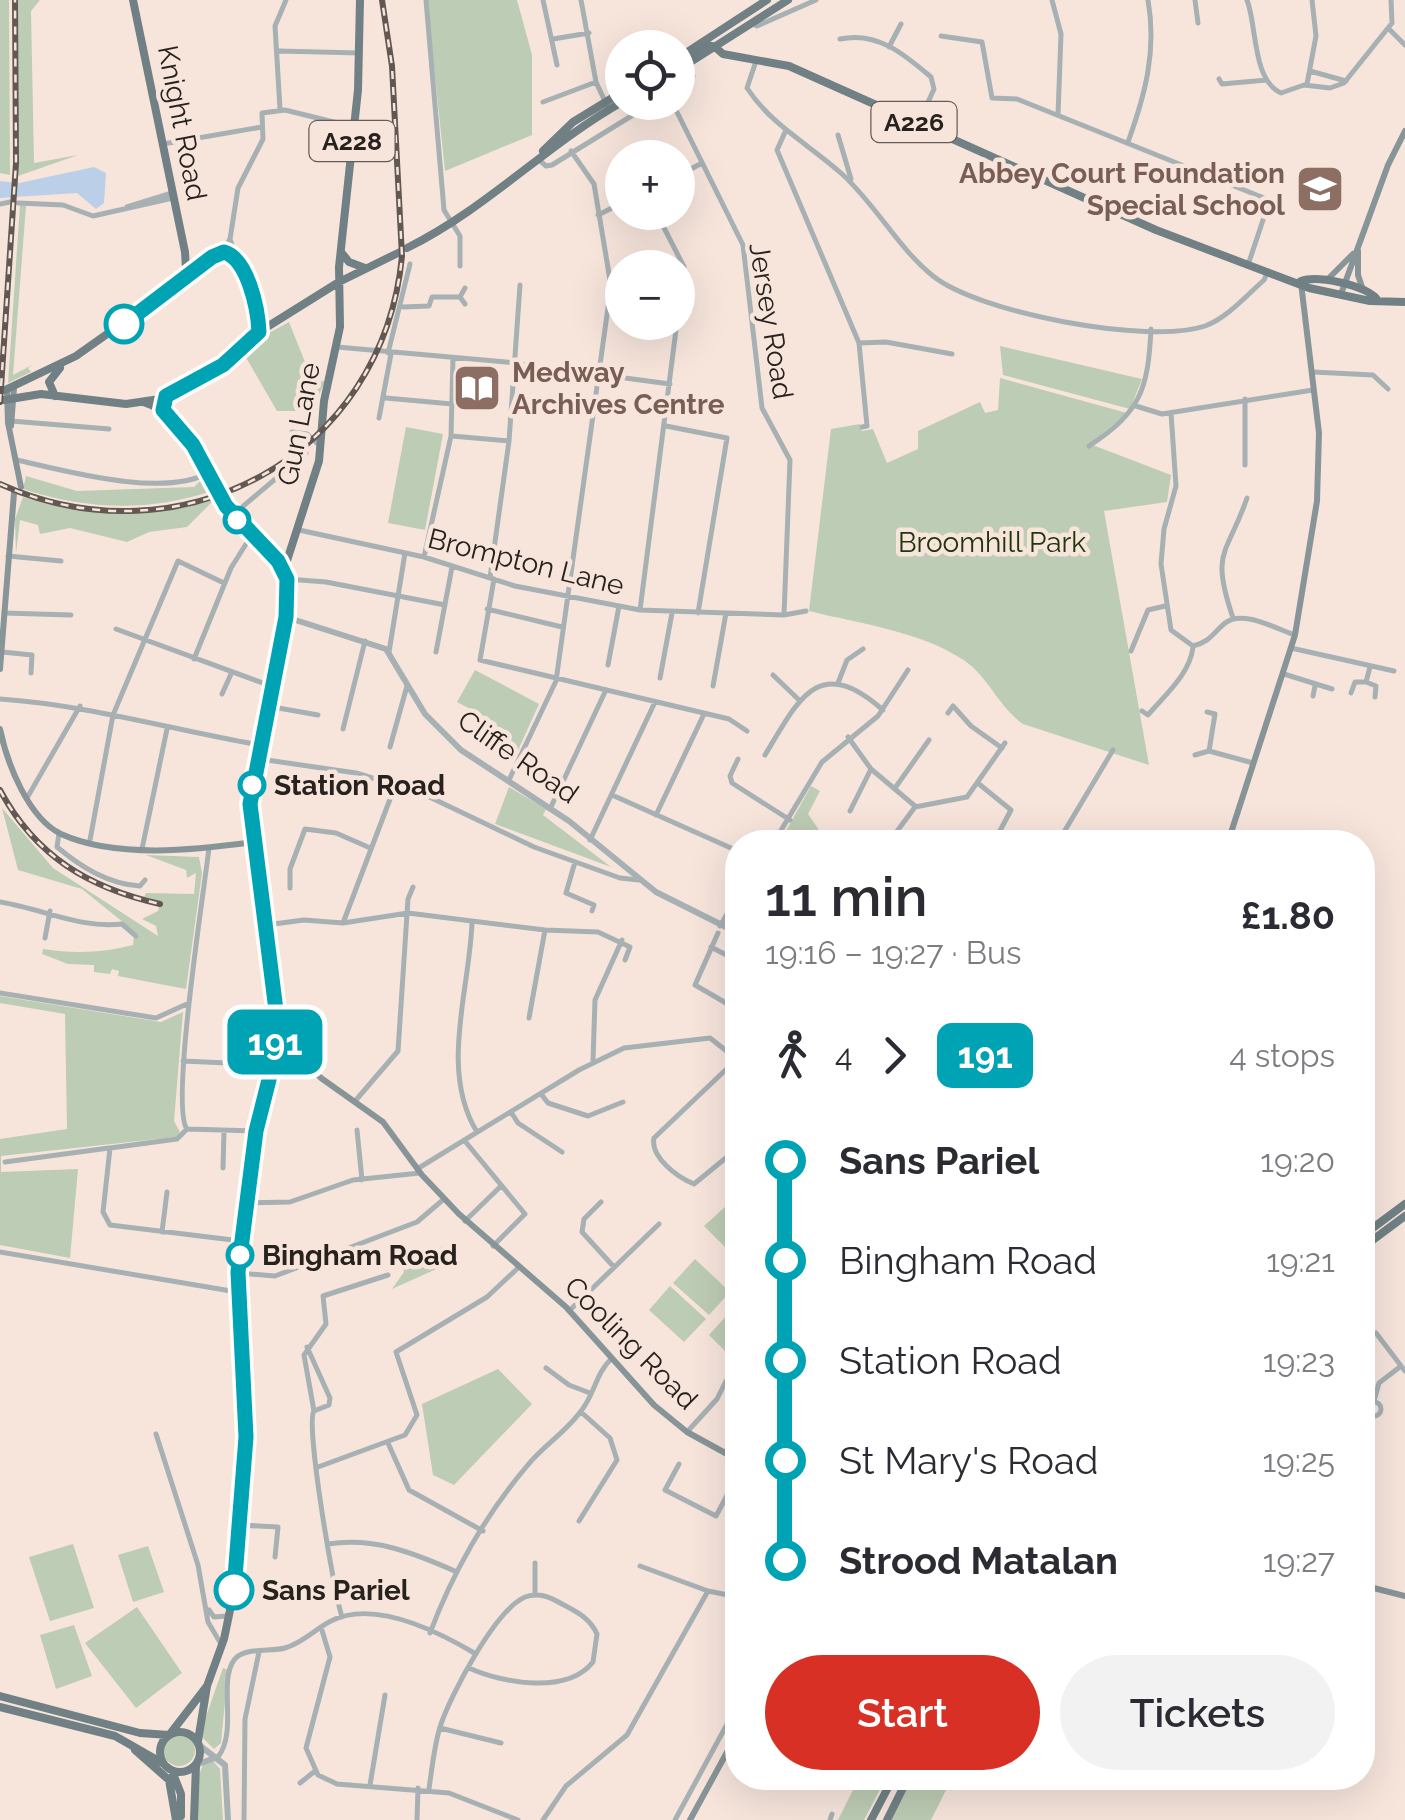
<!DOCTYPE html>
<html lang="en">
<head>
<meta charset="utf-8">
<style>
  body { margin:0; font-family:Raleway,sans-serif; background:#f2f2f3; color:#2b2b33; height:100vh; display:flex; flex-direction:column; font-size:38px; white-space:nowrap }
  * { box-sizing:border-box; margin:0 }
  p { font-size:32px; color:#7c7c81 }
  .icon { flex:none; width:55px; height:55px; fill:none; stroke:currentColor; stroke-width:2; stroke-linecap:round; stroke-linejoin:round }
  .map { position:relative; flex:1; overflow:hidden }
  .sheet { position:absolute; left:725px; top:830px; width:650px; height:960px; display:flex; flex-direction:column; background:#fff; border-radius:40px; box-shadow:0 10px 40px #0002 }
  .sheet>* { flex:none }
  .badge { padding:0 20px; border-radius:15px; font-size:35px; line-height:65px }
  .fabs { position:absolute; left:605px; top:30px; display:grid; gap:20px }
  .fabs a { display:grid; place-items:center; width:90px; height:90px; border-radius:50%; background:#fff; box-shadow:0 10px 40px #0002; font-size:50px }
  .map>.badge { position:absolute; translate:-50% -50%; box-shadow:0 0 0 5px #fff }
  .legs { display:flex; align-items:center; gap:15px; height:110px; padding:0 40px; font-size:32px }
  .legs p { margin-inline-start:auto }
  .overview { display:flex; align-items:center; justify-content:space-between; height:170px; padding:0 40px }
  h1 { font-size:55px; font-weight:600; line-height:75px }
  .cta { display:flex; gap:20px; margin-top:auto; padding:20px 40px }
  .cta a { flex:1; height:115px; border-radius:60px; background:#d93025; color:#fff; font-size:40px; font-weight:600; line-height:115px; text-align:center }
  .cta a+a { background:#f2f2f3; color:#2b2b33 }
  ul { padding:0 40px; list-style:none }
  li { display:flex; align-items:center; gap:35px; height:100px; font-size:38px }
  li i { display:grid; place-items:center; width:15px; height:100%; margin:0 12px; background:currentColor }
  li i::after { content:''; width:25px; height:25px; margin:-12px; border:8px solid; border-radius:50%; background:#fff }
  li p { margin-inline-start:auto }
  li:first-child i { background:linear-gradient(#0000 50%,currentColor 0) }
  li:last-child i { background:linear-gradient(currentColor 50%,#0000 0) }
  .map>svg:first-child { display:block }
  .green { fill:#bdccb4 }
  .water { fill:#bbd0e8 }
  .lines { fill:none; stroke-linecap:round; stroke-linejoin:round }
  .minor { stroke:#a7b0b3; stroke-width:5 }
  .tertiary { stroke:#a7b0b3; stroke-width:6 }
  .secondary { stroke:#879498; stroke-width:6 }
  .primary { stroke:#708084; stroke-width:8 }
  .rail-casing { stroke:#615853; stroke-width:6 }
  .rail { stroke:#f7e5dc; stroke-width:2.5; stroke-dasharray:8; stroke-linecap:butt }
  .line-1-casing { stroke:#fff; stroke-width:22 }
  .line-1 { stroke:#00a3b4; stroke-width:15 }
  .stop-1-dot { fill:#fff; stroke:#00a3b4; stroke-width:5 }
  .labels { text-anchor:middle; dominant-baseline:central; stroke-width:9; stroke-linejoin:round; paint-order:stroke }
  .shield { fill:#f7e5dc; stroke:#665c57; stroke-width:2.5 }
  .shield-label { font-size:25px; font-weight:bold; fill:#28221e }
  .street-label { font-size:28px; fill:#28221e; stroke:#f7e5dc }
  .education-label { font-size:28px; font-weight:bold; fill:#785e54; stroke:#f7e5dc; text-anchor:end }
  .park-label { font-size:28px; fill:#20360c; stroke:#f7e5dc }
  .stop-label { font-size:28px; font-weight:bold; fill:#28221e; stroke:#f7e5dc; text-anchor:start }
</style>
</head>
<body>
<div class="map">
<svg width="1405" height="1820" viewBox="0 0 1405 1820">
  <rect width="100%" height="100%" fill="#f7e5dc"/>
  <path class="green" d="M 0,0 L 9,0 L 10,175 L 0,173 Z
    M 18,0 L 40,0 L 31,11 L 34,163 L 78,155 L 18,176 Z
    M 427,0 L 517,0 L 532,55 L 532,135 L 445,171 Z
    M 20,205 L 26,206 L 13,375 L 34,364 L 28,368 L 31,372 L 8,383 Z
    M 289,322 L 313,382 L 325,381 L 312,411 L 277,411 L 244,354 L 260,338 Z
    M 1000,346 L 1142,379 L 1130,409 L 1003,375 Z
    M 1000,378 L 1127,413 L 1090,444 L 1171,475 L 1167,502 L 1104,511 L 1149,765 L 1023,724 C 999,707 988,677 965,661 C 921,631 860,624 809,611 L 831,429 L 860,424 L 862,431 L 873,429 L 887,463 L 918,449 L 918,431 L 980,402 L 985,413 L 998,410 Z
    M 406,427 L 443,434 L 425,530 L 388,523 Z
    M 26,476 L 77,491 L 194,487 L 201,480 L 212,491 C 148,512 87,510 23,489 Z
    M 23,497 C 90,518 147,518 214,500 L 187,527 L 149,532 L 127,542 L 70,528 L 40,534 L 38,525 L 20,520 L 16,553 L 15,519 Z
    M 475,670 L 539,704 L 515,757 L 499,744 L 502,735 L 486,728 L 491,720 L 457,702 Z
    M 811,786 L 820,791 L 808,814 L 819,830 L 813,842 L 786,831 Z
    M 509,787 L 546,809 L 543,815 L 611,867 L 495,824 Z
    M 2,808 L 53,868 L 158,936 L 156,926 L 142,919 L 158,911 L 160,902 L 144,897 L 146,893 L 194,894 L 196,873 L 187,878 L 186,870 L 146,855 L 199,857 L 202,873 L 186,989 L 118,976 L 119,971 L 112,969 L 110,974 L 94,972 L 94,965 L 68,964 L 42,954 L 43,949 C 73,954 104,953 133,945 L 134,935 L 140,936 L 82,889 L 18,870 Z
    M 0,996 L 161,1022 L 183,1012 L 174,1121 L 180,1132 L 176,1137 L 1,1156 L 1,1172 L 78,1169 L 70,1258 L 0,1245 L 0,1139 L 67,1129 L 65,1014 L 0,1003 Z
    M 737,1196 L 737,1259 L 704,1226 Z
    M 442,1247 L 452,1262 L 392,1289 L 404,1272 L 401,1262 Z
    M 695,1259 L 730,1292 L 709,1315 L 673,1283 Z
    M 670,1286 L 706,1319 L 684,1342 L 649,1310 Z
    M 737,1304 L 737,1350 L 731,1357 L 709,1335 Z
    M 498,1369 L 532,1404 L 454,1485 L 433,1475 L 422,1404 Z
    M 73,1544 L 94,1608 L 50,1621 L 29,1557 Z
    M 148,1546 L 164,1592 L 133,1602 L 118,1555 Z
    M 137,1607 L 182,1673 L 136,1708 L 85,1643 Z
    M 74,1625 L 92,1676 L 56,1689 L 40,1635 Z
    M 223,1668 L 228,1670 L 221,1743 L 214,1749 L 203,1738 L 202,1728 Z
    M163 1750a16 16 0 1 1 32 0a16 16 0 1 1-32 0Z
    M 213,1761 L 220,1769 L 223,1820 L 198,1820 L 197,1779 L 204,1763 Z
    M 859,1778 L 886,1778 L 864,1820 L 838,1820 Z
    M 913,1778 L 952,1778 L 931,1820 L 890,1820 Z"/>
  <path class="water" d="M 94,167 L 106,173 L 104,203 L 96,209 L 77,193 L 0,198 L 0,181 L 19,183 Z"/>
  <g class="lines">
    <path class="minor" d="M 426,0 L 444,210 L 460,236 L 460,266
      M 543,0 L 557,65
      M 581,0 L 596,82 L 609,110
      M 1052,0 L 1061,34 L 1058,115
      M 1195,0 L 1198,23
      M 1247,0 C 1257,25 1252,80 1281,93 L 1304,85 L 1330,88 L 1344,83 L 1392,23 L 1391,0
      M 751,23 L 757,26 L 816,0
      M 1388,28 L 1405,45
      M 941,36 L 982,42 L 992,98 L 1017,99 L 1264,198 L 1266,211 L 1248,265
      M 553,39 L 589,33
      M 840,39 C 877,31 904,54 931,77 L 934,89 L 918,124
      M 889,47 L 901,24
      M 279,51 L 360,53
      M 756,61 L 747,88 C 771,125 810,145 842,174 C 876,205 899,249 933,276 C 979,313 1148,345 1205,326 C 1227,318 1247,295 1264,280 L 1268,271
      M 1310,71 L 1346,81
      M 1219,79 L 1222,84 L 1267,80
      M 1307,84 L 1316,36 L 1312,0
      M 678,89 L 693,76 L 690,63
      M 543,102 L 596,82
      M 672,102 L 743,245 L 762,408 L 790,460 L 784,615
      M 280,109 L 275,26 L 286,0
      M 786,130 L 777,150 L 859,343 L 867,426 L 862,427
      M 838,135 L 851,179
      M 1128,142 C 1145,95 1157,51 1148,0
      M 163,144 L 262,127
      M 538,159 L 546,166 L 552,165 L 654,102
      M 678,176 L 702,163
      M 18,203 L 63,205 L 93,216 L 173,198
      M 0,204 L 10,202
      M 127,207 L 172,193
      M 656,212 L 684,267 L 678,321
      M 598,215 L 622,203
      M 230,239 L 238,188 L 263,139 L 262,113 L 285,110 L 354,127
      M 223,252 L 230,239 L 235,254
      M 465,304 L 460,297 L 465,288
      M 403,307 L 429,306 L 432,297 L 460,297
      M 859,343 L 886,342 L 952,354
      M 337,347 L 506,362 L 670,384
      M 388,353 L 410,264
      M 1313,372 L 1373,375 L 1388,389
      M 386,398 L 452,404
      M 1245,399 L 1245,465
      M 1136,406 L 1162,414 L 1313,390
      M 1171,413 L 1176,486 L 1164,529 L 1161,564 L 1171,630 L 1193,646 C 1210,642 1213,633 1225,623 C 1243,609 1276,629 1295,635
      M 379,418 L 391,354
      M 11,421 L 109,429
      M 666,426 L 727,438 L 698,613
      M 292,432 L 307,434 L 320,446
      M 452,436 L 509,441
      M 1089,446 C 1141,412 1148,389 1151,329
      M 17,460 C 66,471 163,498 208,473
      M 235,513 L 306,453
      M 299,530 L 424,557 L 515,586 L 640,610 L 784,615 L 806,611
      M 8,556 L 61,561
      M 424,557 L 451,436 L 453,358
      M 490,578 L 509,441 L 520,285
      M 287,579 L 326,582 L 445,605
      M 494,579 L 480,660 L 729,719 L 747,731
      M 487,609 L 562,627
      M 640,610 L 677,322
      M 4,613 L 71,615
      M 1233,618 C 1210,550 1227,556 1247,498
      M 116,629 L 271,686
      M 1291,648 L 1394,671
      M 1131,651 L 1148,610 L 1165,606
      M 2,652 L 32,655 L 31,673
      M 389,652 L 405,553
      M 436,652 L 452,567
      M 194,659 L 231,568 L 251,536
      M 608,665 L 619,606
      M 1284,674 L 1332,689
      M 773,675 L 798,699
      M 660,678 L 672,613
      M 1366,682 L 1376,686 L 1375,697
      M 838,683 L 847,660 L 863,649
      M 713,686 L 726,613
      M 1351,693 L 1355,682 L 1366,682 L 1370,667
      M 222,694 L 231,674
      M 1313,696 L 1315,686
      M 0,699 C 88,705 173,730 260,745
      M 267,706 L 318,715
      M 1142,711 L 1148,715 C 1165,695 1190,674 1193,647
      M 1207,712 L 1215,714 L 1209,751 L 1253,763
      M 948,713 L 953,706 L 971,726 L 1002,748
      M 343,729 L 365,641
      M 848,737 L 871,769 L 915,806
      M 390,747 L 407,686
      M 765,755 C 799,699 818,653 883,710
      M 1195,755 L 1209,751
      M 260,759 L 356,773 L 419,792 L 534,847 L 620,878 L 639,880
      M 738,759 L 730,776 L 732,783 L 790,820
      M 509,780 L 556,681 L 611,286 L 594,184 L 571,151
      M 979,784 L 1011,810 L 994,842
      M 895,788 L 929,740
      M 612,795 L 731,848
      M 27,798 L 80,706
      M 550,809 L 605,692
      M 850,811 L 871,769
      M 656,815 L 704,714
      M 59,833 L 57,847 C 81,867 108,884 140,886 L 145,880
      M 90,840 L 113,715 L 178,561 L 224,583
      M 590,840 L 655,702
      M 774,842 L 822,762 L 878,716 L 908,670
      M 889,842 L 915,807 L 967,797 L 1005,743
      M 1058,842 L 1113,750
      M 142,849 L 167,729
      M 575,862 L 566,893 L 594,905 L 592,911
      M 290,888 L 290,869 L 305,829 L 336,833 L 368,847
      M 0,902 C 43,909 82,929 122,924 L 136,936
      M 472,922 C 470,989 439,1070 477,1132
      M 343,923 L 395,786
      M 266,925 L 304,920 L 343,923 L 408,913 L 545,930 L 598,932 L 630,947 L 625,960
      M 720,926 L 738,895
      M 718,933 L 695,985 L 738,1010
      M 45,938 L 50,911
      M 711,947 L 738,961
      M 0,993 L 156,1018 L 189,1003
      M 529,1018 L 545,930
      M 736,1060 L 654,1138 C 650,1157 677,1177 694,1184 L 738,1148
      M 183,1061 L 227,1063
      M 593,1061 L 595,1000 L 622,940
      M 541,1094 L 548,1103 L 588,1116 L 623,1102
      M 356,1100 L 398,1051 L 408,899 L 413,887
      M 511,1112 L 518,1123 L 562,1152
      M 187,1129 C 170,1107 204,891 209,848
      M 187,1129 L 256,1131
      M 357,1130 L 362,1180
      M 464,1140 L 525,1214 L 493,1246
      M 110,1148 L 103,1212 L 110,1225 L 241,1241
      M 110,1148 L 177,1139 L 187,1129
      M 5,1162 L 109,1148
      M 223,1168 L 224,1131
      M 417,1169 L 579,1070 L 624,1048 L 710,1038 L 738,1060
      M 601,1202 L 584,1219 L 582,1232 L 614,1267
      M 245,1203 L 290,1202 L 353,1180 L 420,1173
      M 465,1221 L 501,1186
      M 162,1232 L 167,1192
      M 0,1252 L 237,1292
      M 238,1273 L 275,1276 L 417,1222 L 444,1199
      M 569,1311 L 659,1224
      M 1376,1333 L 1405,1371
      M 307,1347 L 330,1398 L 329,1405 L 314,1411
      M 546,1368 L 569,1385 L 590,1393
      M 1374,1401 L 1379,1383 L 1401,1366
      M1367 1409a7 7 0 1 1 14 0a7 7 0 1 1-14 0Z
      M 687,1432 L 717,1399 L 726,1381
      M 156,1434 L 198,1565 L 208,1622 L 221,1644
      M 388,1443 L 409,1490 L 483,1531
      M 679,1464 L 665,1490 L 716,1516 L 738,1475
      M 318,1467 L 405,1435 L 417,1415 L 396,1352 L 487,1297 L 519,1267
      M 579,1521 L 617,1460 L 610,1438 L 581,1412
      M 239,1525 L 278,1527 L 275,1557
      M 328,1544 C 375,1537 414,1553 457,1572
      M 535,1563 L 535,1595
      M 640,1566 L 708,1591 L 738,1597
      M 209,1610 L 214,1617 L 227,1616
      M 342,1617 C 334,1593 305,1423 314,1411 L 304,1355 L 326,1324 L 323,1296 L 388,1275
      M 321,1627 L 330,1657 L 306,1748 L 318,1775 L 337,1784 L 449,1793 L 518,1820
      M 430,1633 C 452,1574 486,1514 527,1466 C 543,1446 566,1432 581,1411 C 595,1394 595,1374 612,1358
      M 440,1728 L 501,1743
      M 218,1757 C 238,1731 218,1683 234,1660 C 243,1647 271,1652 285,1648 C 303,1643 315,1629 331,1621 C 374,1599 439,1632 476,1654
      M 300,1783 L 315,1771
      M 370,1785 L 385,1695
      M 429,1789 C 432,1768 434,1747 440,1727 C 450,1696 495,1610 525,1597 C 539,1592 550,1597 562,1604 C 577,1612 590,1618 597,1634 L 593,1662 C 567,1695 502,1683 469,1668
      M 244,1820 L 245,1719 L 259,1652
      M 417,1820 L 418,1788
      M 543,1820 L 566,1786 L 627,1735 L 708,1591
      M 675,1820 L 738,1704
      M 830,1820 L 832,1814"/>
    <path class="tertiary" d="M 286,617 L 386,649 L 425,714 L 461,750 L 569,821 L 656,892 L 738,933
      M 199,1745 L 225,1765 L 228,1820
      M 196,1765 L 217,1757"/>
    <path class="secondary" d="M 1358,251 L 1358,275 L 1363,290
      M 1327,280 L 1353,254
      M 1341,294 L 1388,165 L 1405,131
      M 7,389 L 8,423 L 21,487
      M 11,426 L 14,388
      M 0,669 L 14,493
      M 0,729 C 7,763 28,818 61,834 C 116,859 196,850 253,842
      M 1228,842 L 1295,635 L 1317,501 L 1319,433 L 1301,283
      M 275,1041 L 292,1047 L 321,1078 L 383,1122 L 422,1175 L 459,1214 L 566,1307 L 654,1405 L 687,1432 L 738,1460
      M 1362,1585 L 1405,1596
      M 690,1820 L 738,1732"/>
    <path class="primary" d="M 133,0 L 185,252 L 186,269 L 181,278
      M 715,47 L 723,54 L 789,66 L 1156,230 L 1309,288 L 1370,301 L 1405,302
      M 678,58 L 767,0
      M 678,64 L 707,45 L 715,47
      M 678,70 L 788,0
      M 543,151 L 573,122 L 622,92
      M 407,248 C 486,209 546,145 622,102
      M 341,252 L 349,262 L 365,268
      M 1301,281 C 1318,275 1363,285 1376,298
      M 5,390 L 76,356 L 223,252 L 234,255 L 250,288 L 259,332
      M 55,396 L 49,382 L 60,368
      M 4,400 L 41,394 L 126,404 L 160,399 L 223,365 L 259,332 L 339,282 L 400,252
      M 146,403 C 183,415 200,458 217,491
      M 284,570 L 319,461 L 324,401 L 340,327 L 339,267 L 358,90 L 360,0
      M 1362,1236 L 1405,1204
      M 1362,1248 L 1405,1216
      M 0,1696 L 140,1733 L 169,1735
      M 0,1707 L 115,1736 L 164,1764
      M160 1752a20 20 0 1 1 40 0a20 20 0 1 1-40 0Z
      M 170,1734 L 207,1686 L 224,1639 L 234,1591 L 245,1437 L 237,1281 L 245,1203 L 274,1059 L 277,1018 L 250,804 L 286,617 L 287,579 L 278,561 L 220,497
      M 198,1741 L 207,1686
      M 135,1750 L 169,1780 L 176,1820
      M 172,1771 L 181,1794 L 181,1816
      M 194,1820 L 196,1765
      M 871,1820 L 893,1778
      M 887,1820 L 908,1778"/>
    <g class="rail-casing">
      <path id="rail" d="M 0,402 L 16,163 L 15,0
        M 0,484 C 180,565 383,457 402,256 L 392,66 L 382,0
        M 0,790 C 35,856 89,888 160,904"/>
    </g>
    <use href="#rail" class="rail"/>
  </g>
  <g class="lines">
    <g class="line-1-casing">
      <path id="line-1" d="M 124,324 L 212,257 L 224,252 C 248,259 258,309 259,332 L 223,365 L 166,396 L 163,410 L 193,445 L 226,506 L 278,561 L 287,579 L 286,617 L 250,804 L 277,1018 L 274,1060 L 256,1131 L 238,1272 L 246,1437 L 234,1590"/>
    </g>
    <use href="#line-1" class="line-1"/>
  </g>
  <defs>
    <g id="school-square" transform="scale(2.5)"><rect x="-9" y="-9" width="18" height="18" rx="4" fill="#8d6e63" stroke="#f7e5dc"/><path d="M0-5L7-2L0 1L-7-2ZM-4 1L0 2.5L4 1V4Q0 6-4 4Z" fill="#fff"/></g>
    <g id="library-square" transform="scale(2.5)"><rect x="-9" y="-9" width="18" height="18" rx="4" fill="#8d6e63" stroke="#f7e5dc"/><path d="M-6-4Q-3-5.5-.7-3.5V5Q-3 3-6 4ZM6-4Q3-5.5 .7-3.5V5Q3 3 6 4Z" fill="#fff"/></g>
  </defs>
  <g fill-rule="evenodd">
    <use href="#school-square" x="1320" y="189"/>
    <use href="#library-square" x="477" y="388"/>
  </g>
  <g class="stop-1-dot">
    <circle cx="124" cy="324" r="18"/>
    <circle cx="237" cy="520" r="12"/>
    <circle cx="252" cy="785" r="12"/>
    <circle cx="240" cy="1255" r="12"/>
    <circle cx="234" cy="1590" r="18"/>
  </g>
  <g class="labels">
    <g class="shield">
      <rect x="871.5" y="102" width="85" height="40" rx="8"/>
      <rect x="309.5" y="121" width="85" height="40" rx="8"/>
    </g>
    <g class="shield-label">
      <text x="914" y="122">A226</text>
      <text x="352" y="141">A228</text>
    </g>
    <g class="street-label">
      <text transform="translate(182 123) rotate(79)">Knight Road</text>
      <text transform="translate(771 321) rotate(81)">Jersey Road</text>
      <text transform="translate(299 424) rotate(-79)">Gun Lane</text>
      <text transform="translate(526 562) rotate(14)">Brompton Lane</text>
      <text transform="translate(518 757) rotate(35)">Cliffe Road</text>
      <text transform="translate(631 1343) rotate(45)">Cooling Road</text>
    </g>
    <g class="education-label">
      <text x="1285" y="173">Abbey Court Foundation<tspan x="1285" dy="32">Special School</tspan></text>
      <text x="512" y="372" text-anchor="start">Medway<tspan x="512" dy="32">Archives Centre</tspan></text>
    </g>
    <g class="park-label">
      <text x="992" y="542">Broomhill Park</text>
    </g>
    <g class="stop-label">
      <text x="274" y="785">Station Road</text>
      <text x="262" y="1255">Bingham Road</text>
      <text x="262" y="1590">Sans Pariel</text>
    </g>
  </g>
</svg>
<div class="fabs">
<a><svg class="icon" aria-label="locate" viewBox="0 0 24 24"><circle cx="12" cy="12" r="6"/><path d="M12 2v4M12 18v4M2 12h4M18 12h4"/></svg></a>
<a>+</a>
<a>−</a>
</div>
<b class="badge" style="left:275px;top:1042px;background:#00a3b4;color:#fff">191</b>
<section class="sheet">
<div class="overview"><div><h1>11 min</h1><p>19:16 – 19:27 · Bus</p></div><b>£1.80</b></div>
<div class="legs"><svg class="icon" aria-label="walk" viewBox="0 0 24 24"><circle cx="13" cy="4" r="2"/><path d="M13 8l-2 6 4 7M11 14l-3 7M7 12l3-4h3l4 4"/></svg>4<svg class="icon" aria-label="forward" viewBox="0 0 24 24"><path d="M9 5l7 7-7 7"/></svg><b class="badge" style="background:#00a3b4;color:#fff">191</b><p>4 stops</p></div>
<ul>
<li><i style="color:#00a3b4"></i><b>Sans Pariel</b><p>19:20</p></li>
<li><i style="color:#00a3b4"></i><span>Bingham Road</span><p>19:21</p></li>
<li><i style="color:#00a3b4"></i><span>Station Road</span><p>19:23</p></li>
<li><i style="color:#00a3b4"></i><span>St Mary's Road</span><p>19:25</p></li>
<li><i style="color:#00a3b4"></i><b>Strood Matalan</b><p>19:27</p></li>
</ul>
<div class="cta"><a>Start</a><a>Tickets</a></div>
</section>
</div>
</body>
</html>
